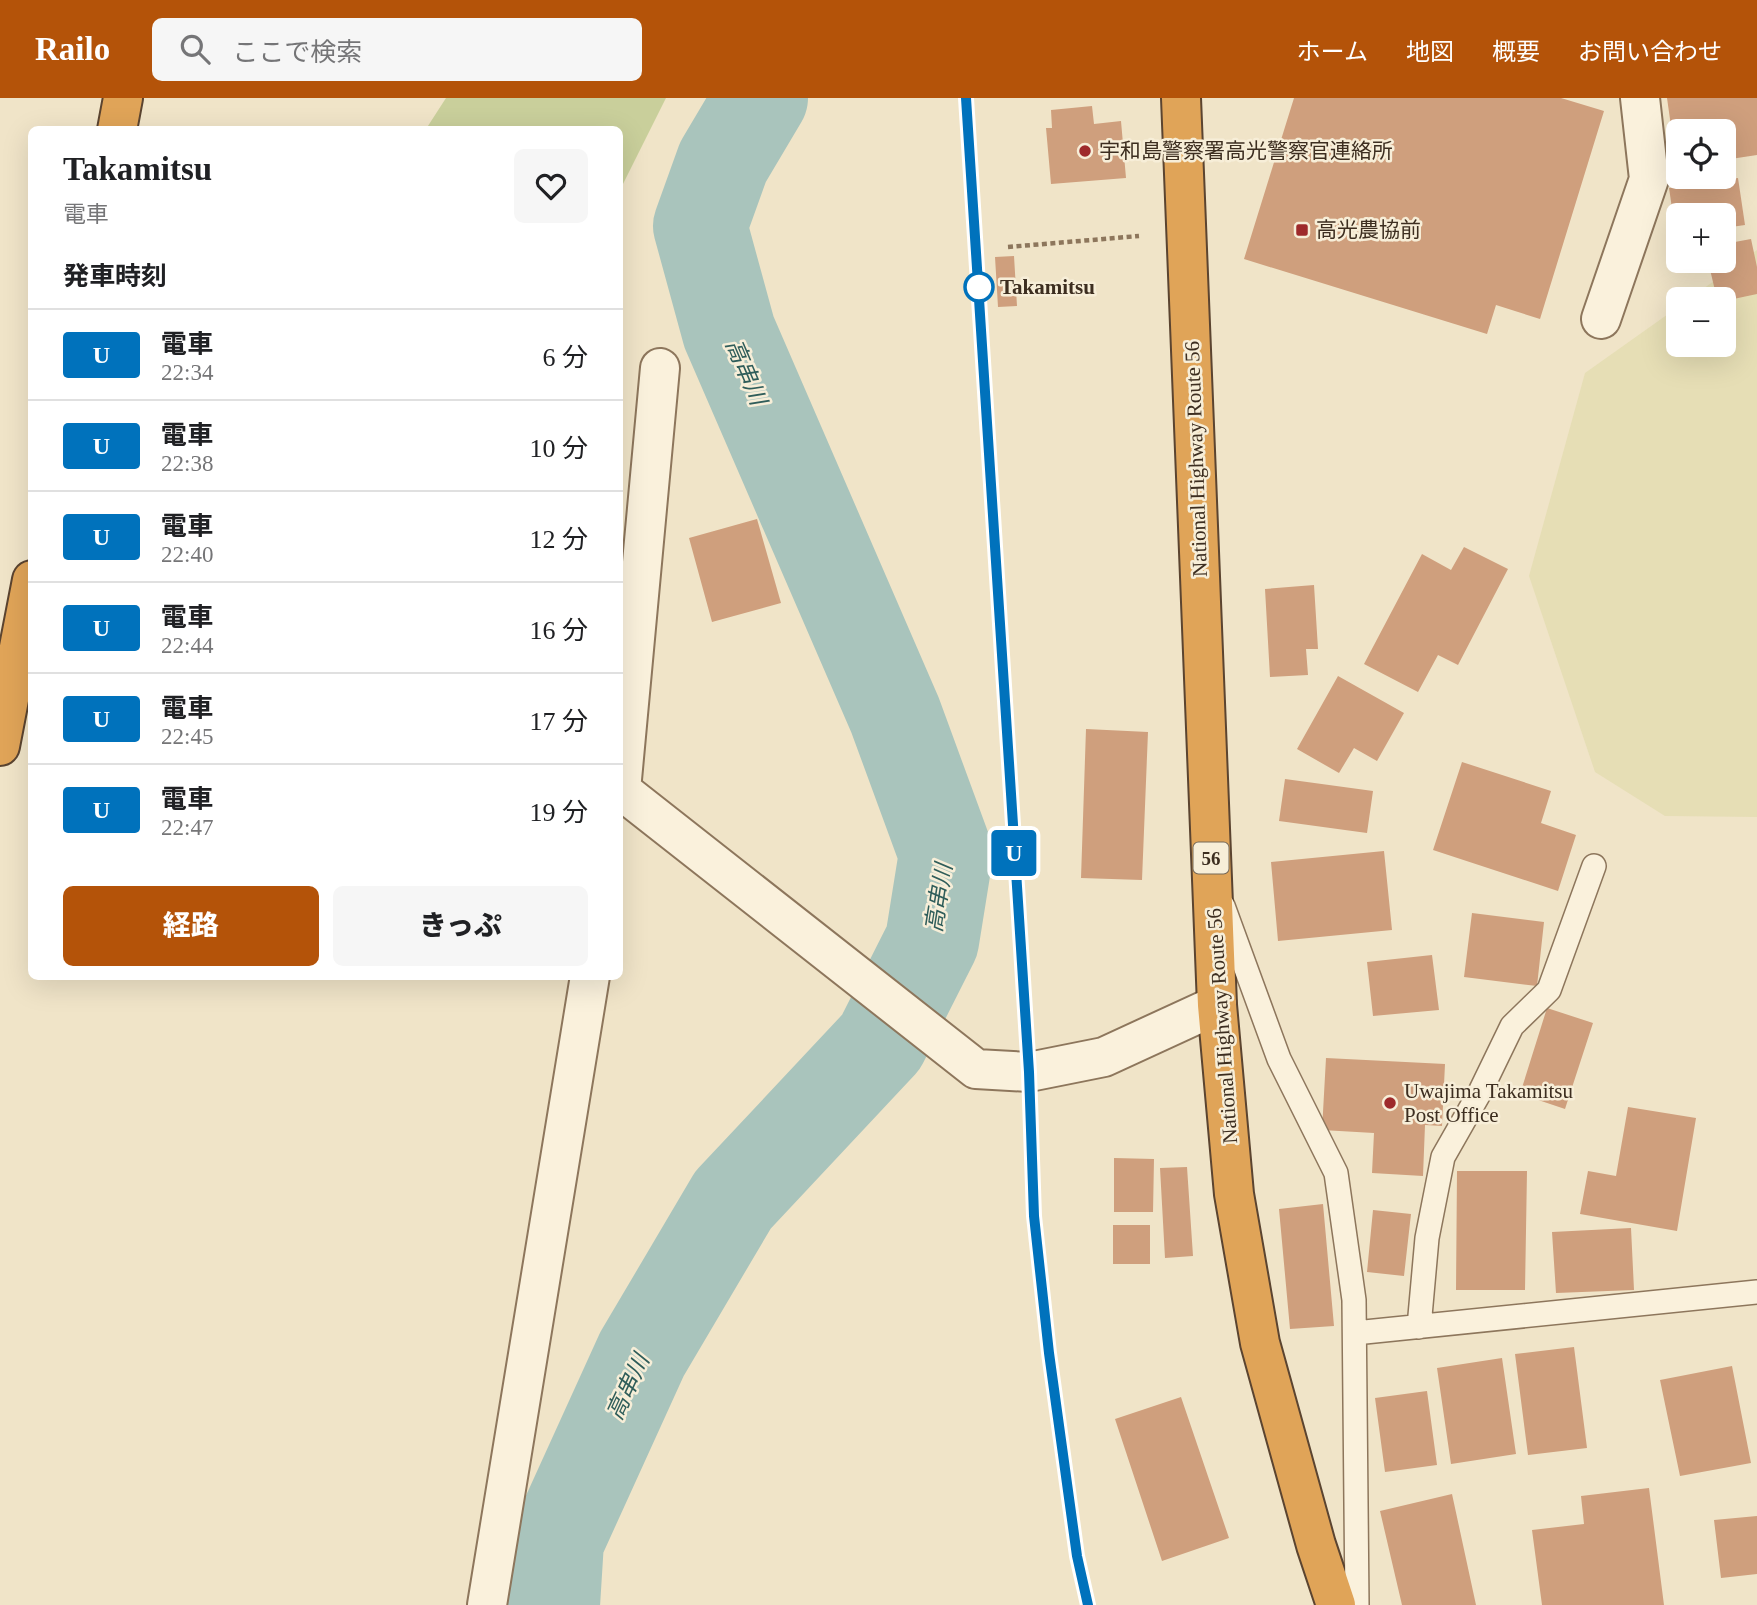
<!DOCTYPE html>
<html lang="ja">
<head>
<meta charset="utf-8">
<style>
  body { margin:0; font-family:"Times New Roman","Noto Sans JP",serif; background:#f6f6f6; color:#202124; height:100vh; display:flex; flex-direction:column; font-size:26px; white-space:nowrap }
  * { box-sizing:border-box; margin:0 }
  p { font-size:23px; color:#757577 }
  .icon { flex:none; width:38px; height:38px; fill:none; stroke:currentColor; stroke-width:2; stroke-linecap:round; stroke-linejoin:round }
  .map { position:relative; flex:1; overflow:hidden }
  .sheet { position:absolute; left:28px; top:28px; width:595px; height:854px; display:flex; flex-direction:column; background:#fff; border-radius:10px; box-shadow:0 7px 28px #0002 }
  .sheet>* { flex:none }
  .badge { padding:0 14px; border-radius:5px; font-size:24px; line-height:46px }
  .controls { position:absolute; left:1666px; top:21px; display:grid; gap:14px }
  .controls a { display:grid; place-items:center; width:70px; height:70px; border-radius:10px; background:#fff; box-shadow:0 7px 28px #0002; font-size:35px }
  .map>.badge { position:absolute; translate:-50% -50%; box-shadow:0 0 0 4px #fff }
  h2 { padding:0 35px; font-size:26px; line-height:63px }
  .round { display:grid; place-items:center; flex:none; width:74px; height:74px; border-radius:10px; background:#f6f6f6 }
  .headline { display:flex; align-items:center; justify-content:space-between; height:119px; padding:0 35px }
  h1 { font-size:33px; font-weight:800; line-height:52px }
  .button { display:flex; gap:14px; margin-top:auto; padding:14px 35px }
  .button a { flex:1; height:80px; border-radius:10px; background:#b45309; color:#fff; font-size:28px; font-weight:800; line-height:80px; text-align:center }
  .button a+a { background:#f6f6f6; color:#202124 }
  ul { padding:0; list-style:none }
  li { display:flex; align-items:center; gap:21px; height:91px; padding:0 35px; border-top:2px solid #e0e0e0 }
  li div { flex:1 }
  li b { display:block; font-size:26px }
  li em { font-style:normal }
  li .badge { min-width:77px; font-weight:700; text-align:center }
  header { display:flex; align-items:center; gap:42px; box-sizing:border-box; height:98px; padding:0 35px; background:#b45309; color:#fff }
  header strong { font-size:33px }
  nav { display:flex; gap:38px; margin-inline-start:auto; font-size:24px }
  .search { width:490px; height:63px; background:#f6f6f6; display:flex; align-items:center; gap:18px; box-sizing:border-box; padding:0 24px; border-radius:10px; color:#757577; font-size:26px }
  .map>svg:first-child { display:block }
  .farmland { fill:#e6deb5 }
  .green { fill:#c9cf9b }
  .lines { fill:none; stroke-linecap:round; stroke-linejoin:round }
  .river { stroke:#a9c4bc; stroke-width:94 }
  .building { fill:#cf9f7d }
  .lane-casing { stroke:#8d765c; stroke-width:26 }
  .street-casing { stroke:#8d765c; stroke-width:42 }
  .highway-casing { stroke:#5b4430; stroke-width:42 }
  .path { stroke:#8d765c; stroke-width:4.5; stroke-dasharray:5 3.5; stroke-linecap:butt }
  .lane { stroke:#faf1dc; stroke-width:23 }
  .street { stroke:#faf1dc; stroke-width:38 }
  .highway { stroke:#e0a458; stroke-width:38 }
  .rail { stroke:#3d2e20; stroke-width:5; stroke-dasharray:12 12; stroke-linecap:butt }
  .line-casing { stroke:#fff; stroke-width:16 }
  .line { stroke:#0072bc; stroke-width:10 }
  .poi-dot { fill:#9e2a2b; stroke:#f7eed8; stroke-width:2.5 }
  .stop-dot { fill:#fff; stroke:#0072bc; stroke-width:3.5 }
  .labels { text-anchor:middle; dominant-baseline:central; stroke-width:5; stroke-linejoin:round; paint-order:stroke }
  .shield { fill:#f7eed8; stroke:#756857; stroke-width:2 }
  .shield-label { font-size:19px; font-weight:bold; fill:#3d2e20 }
  .poi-label { font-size:21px; fill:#3d2e20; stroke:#f7eed8; text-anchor:start }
  .stop-label { font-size:21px; font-weight:bold; fill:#3d2e20; stroke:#f7eed8; text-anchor:start }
  .street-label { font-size:21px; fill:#3d2e20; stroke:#f7eed8 }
  .water-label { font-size:23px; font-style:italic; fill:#2f5d5a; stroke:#f7eed8 }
</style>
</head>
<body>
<header>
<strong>Railo</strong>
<div class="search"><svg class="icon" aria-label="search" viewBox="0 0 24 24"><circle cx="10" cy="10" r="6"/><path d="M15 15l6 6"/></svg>ここで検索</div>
<nav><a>ホーム</a><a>地図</a><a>概要</a><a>お問い合わせ</a></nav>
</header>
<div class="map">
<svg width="1757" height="1507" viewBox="0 0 1757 1507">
  <rect width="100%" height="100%" fill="#f0e4c8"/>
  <path class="farmland" d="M 1757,152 L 1757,719 L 1665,718 L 1595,674 L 1529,478 L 1585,275 L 1678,209 L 1678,247 L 1724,247 L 1724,201 L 1689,201 Z"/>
  <path class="green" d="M 446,0 L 666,0 L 620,92 L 620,32 L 426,31 Z"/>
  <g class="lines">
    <path class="river" d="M 553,1507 L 557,1443 L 642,1256 L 733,1102 L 881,944 L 932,843 L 946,756 L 895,617 L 729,234 L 700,128 L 723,64 L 761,0"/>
  </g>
  <path class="building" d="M 1294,0 L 1561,0 L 1604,13 L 1540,221 L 1496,207 L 1487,236 L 1244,161 Z
    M 1667,0 L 1757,0 L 1757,57 L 1724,62 L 1724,33 L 1678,33 L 1677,70 Z
    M 1092,8 L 1094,26 L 1121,23 L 1126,80 L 1051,86 L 1046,30 L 1052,30 L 1051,12 Z
    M 1738,80 L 1745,127 L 1724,130 L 1724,117 L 1678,117 L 1678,136 L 1676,137 L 1669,90 Z
    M 1751,141 L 1757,169 L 1757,196 L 1724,203 L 1717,201 L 1708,163 L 1724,163 L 1724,146 Z
    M 1014,158 L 1017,208 L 998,209 L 995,159 Z
    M 757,421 L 781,505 L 712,524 L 689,440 Z
    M 1464,449 L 1508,471 L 1458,567 L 1438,557 L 1418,594 L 1364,566 L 1422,456 L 1451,472 Z
    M 1314,487 L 1318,551 L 1306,551 L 1308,577 L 1270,579 L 1265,491 Z
    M 1338,578 L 1404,615 L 1377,663 L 1354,650 L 1339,675 L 1297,651 Z
    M 1086,631 L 1148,634 L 1142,782 L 1081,780 Z
    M 1462,664 L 1551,693 L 1541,725 L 1576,737 L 1558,793 L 1433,752 Z
    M 1285,681 L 1373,693 L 1367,735 L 1279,723 Z
    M 1384,753 L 1392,832 L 1278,843 L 1271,764 Z
    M 1472,815 L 1544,824 L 1537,888 L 1464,879 Z
    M 1432,857 L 1439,912 L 1373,918 L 1367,864 Z
    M 1547,910 L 1593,925 L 1565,1011 L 1520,996 Z
    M 1326,960 L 1445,966 L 1442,1028 L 1425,1027 L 1423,1078 L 1372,1075 L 1374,1035 L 1322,1032 Z
    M 1628,1009 L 1696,1020 L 1677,1133 L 1580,1116 L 1588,1073 L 1616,1078 Z
    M 1114,1060 L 1154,1061 L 1153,1114 L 1114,1114 Z
    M 1187,1069 L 1193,1158 L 1165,1160 L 1160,1070 Z
    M 1457,1073 L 1527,1073 L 1525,1192 L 1456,1192 Z
    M 1323,1106 L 1334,1228 L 1290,1231 L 1279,1111 Z
    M 1373,1112 L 1411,1116 L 1404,1178 L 1367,1174 Z
    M 1113,1127 L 1150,1127 L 1150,1166 L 1113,1166 Z
    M 1631,1130 L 1634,1192 L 1556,1195 L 1552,1134 Z
    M 1574,1249 L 1587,1350 L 1528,1357 L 1515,1256 Z
    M 1502,1260 L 1516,1356 L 1451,1366 L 1437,1270 Z
    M 1732,1268 L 1751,1365 L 1680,1378 L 1660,1282 Z
    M 1427,1293 L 1437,1367 L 1385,1374 L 1375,1300 Z
    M 1181,1299 L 1229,1440 L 1162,1463 L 1115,1321 Z
    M 1649,1390 L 1664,1507 L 1542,1507 L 1532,1432 L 1584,1426 L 1581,1398 Z
    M 1452,1396 L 1476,1507 L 1402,1507 L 1380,1413 Z
    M 1757,1418 L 1757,1476 L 1721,1480 L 1714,1422 Z"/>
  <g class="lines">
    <g class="lane-casing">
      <path id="lane" d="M 1223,808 L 1279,961 L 1336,1075 L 1354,1202 L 1357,1507
        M 1419,1229 L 1427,1140 L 1443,1059 L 1480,994 L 1512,928 L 1549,892 L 1594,768
        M 1355,1235 L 1757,1194"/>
    </g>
    <g class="street-casing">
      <path id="street" d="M 1601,221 L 1649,81 L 1640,0
        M 660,270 L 621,692 L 976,971 L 1029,974 L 1104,959 L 1217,907
        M 487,1507 L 590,878"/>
    </g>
    <g class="highway-casing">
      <path id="highway" d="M 1181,0 L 1217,907 L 1234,1096 L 1260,1245 L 1316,1447 L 1336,1507
        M 117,32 L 123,0
        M 0,648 L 32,482"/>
    </g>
    <path class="path" d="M 1008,149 L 1139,138"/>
    <use href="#lane" class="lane"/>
    <use href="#street" class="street"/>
    <use href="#highway" class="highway"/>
    <path class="rail" d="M 966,0 L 1029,974 L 1034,1118 L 1053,1282 L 1077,1458 L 1089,1507"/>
  </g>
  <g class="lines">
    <g class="line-casing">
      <path id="line" d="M 966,0 L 1029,974 L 1034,1118 L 1049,1255 L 1077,1458 L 1088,1507"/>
    </g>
    <use href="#line" class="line"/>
  </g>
  <g class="poi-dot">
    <circle cx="1085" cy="53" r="7"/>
    <rect x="1295" y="125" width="14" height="14" rx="3.5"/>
    <circle cx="1390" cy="1005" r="7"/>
  </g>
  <circle class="stop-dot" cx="979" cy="189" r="14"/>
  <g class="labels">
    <rect class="shield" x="1193.5" y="744.5" width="35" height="31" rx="5"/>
    <g class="shield-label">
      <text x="1211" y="760">56</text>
    </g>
    <g class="poi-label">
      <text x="1099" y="53">宇和島警察署高光警察官連絡所</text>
      <text x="1316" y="132">高光農協前</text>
      <text x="1404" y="993">Uwajima Takamitsu<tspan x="1404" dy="24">Post Office</tspan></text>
    </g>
    <g class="stop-label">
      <text x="1000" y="189">Takamitsu</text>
    </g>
    <g class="street-label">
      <text transform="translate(1196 361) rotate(-92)">National Highway Route 56</text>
      <text transform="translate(1222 928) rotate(-94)">National Highway Route 56</text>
    </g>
    <g class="water-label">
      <text transform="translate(746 274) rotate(67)">高串川</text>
      <text transform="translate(939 800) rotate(-81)">高串川</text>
      <text transform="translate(628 1289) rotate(-65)">高串川</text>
    </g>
  </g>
</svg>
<div class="controls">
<a><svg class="icon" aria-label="locate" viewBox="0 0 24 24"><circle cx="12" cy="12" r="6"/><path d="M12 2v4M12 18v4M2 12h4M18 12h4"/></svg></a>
<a>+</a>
<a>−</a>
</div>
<b class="badge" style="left:1014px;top:755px;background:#0072bc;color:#fff">U</b>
<section class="sheet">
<div class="headline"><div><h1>Takamitsu</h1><p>電車</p></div><a class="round"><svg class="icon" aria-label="heart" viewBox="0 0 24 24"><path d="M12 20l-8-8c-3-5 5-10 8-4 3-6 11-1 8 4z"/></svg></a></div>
<h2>発車時刻</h2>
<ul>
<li><span class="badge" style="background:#0072bc;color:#fff">U</span><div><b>電車</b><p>22:34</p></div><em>6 分</em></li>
<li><span class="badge" style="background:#0072bc;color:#fff">U</span><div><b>電車</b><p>22:38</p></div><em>10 分</em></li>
<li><span class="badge" style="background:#0072bc;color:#fff">U</span><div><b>電車</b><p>22:40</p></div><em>12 分</em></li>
<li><span class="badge" style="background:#0072bc;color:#fff">U</span><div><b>電車</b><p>22:44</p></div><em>16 分</em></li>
<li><span class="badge" style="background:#0072bc;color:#fff">U</span><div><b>電車</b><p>22:45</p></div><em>17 分</em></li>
<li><span class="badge" style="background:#0072bc;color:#fff">U</span><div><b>電車</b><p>22:47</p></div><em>19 分</em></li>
</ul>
<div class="button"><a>経路</a><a>きっぷ</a></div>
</section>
</div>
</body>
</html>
